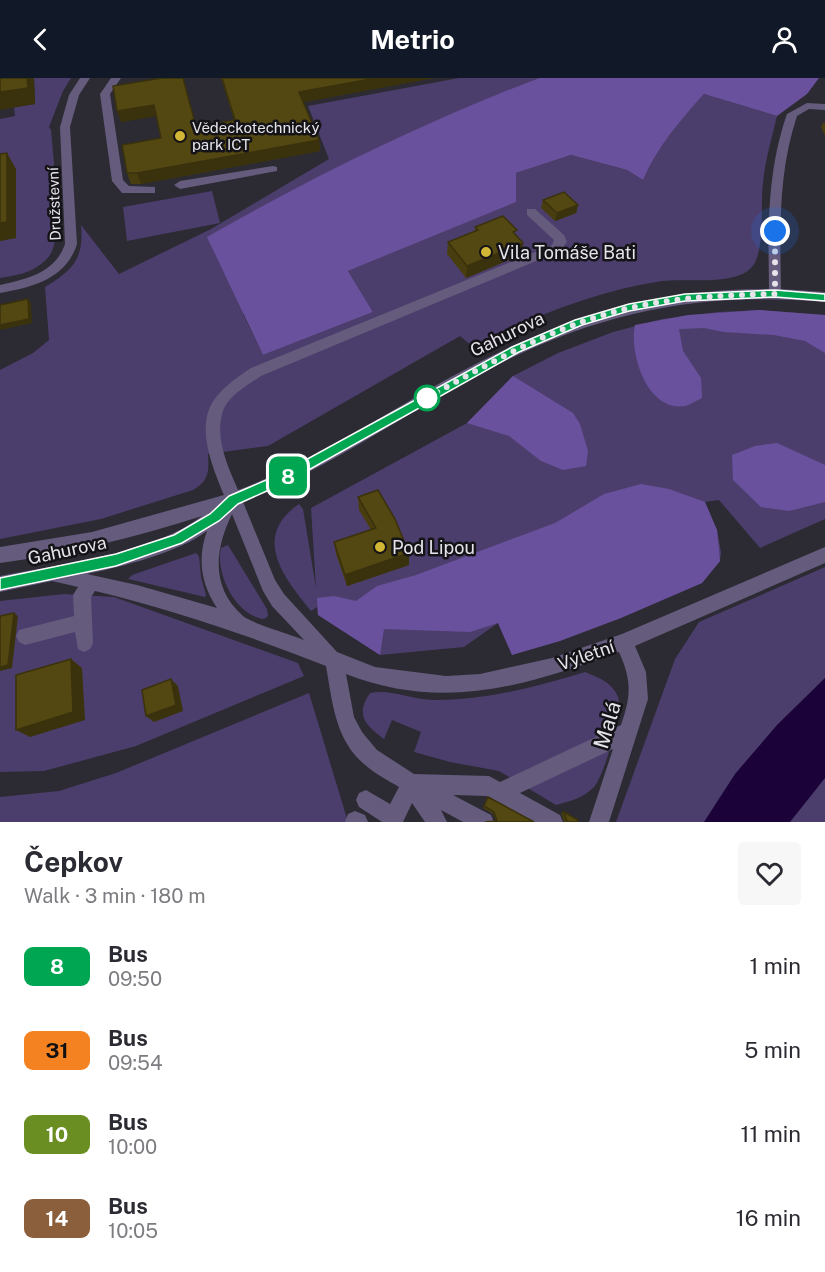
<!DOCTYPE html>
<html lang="en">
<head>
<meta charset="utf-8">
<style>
  body { margin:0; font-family:"Public Sans",sans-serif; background:#f7f7f7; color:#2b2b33; height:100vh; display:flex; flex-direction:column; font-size:22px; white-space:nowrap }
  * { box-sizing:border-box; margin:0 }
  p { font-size:20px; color:#7c7c81 }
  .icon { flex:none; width:33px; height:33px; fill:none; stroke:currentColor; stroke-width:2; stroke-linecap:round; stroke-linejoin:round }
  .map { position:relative; height:744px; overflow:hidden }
  .details { display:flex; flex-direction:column; background:#fff; flex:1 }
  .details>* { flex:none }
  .badge { padding:0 12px; border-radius:9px; font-size:21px; line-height:39px }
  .you { position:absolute; width:30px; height:30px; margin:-15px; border:4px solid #fff; border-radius:50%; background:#1a73e8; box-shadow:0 0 0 9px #1a73e833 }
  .map>.badge { position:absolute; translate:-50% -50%; box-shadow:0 0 0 3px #fff }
  .round { display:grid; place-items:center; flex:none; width:63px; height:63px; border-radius:6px; background:#f7f7f7 }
  .headline { display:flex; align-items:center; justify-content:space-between; height:102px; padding:0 24px }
  h1 { font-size:28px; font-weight:700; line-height:45px }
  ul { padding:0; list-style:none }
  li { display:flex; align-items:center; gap:18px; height:84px; padding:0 24px }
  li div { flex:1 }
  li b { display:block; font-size:22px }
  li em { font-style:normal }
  li .badge { min-width:66px; font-weight:700; text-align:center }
  header { display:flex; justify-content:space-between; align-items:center; height:78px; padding:0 24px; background:#111827; color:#fff; font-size:27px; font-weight:700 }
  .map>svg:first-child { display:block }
  .green { fill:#4c3e6c }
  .forest { fill:#6a519d }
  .water { fill:#1b0339 }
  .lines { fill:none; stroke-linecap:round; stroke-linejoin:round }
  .minor { fill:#655b7d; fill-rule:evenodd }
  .wall { fill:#473d0f }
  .shaded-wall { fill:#3a320d }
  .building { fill:#534712; stroke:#3a320d; stroke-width:1.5 }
  .line { fill:#00a651; stroke:#fff; stroke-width:1.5 }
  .walk { stroke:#e6e4ea; stroke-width:6; stroke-dasharray:0 10.8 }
  .poi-dot { fill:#d2b736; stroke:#141317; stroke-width:2 }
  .stop-dot { fill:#fff; stroke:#00a651; stroke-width:3 }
  .labels { text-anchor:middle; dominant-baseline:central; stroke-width:5; stroke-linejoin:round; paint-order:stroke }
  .far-poi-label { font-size:15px; fill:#e6e4ea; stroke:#141317; text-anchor:start }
  .far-street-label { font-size:15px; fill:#e6e4ea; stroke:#141317 }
  .poi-label { font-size:18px; fill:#e6e4ea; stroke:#141317; text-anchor:start }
  .street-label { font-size:18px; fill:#e6e4ea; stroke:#141317 }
  .near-street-label { font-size:21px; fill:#e6e4ea; stroke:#141317 }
</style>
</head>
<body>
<header><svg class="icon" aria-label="back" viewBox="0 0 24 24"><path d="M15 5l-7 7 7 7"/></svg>Metrio<svg class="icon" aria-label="person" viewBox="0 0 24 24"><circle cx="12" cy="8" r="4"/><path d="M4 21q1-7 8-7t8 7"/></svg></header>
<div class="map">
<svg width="825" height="744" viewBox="0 0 825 744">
  <rect width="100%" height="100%" fill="#2c2a32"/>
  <path class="green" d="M 34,0 L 71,0 L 63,13 L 49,49 L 51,52 C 53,78 63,159 50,177 C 37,194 19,197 0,200 L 0,163 L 16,159 L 16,92 L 0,94 L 0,41 L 15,38 L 14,29 L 35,26 Z
    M 459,0 L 539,0 L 518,8 L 243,236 L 263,277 L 373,234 L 348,193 L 515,124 L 516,95 L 571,77 L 627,92 L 643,102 C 657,69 680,43 704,16 L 777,38 C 772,60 765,82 763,105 C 760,126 766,175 751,190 C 734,208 686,200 662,203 C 596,213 533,239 472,268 L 460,258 L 268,368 L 208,376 C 209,393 209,403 193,412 L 101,441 L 0,461 L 0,292 L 33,275 L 49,262 L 45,209 C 73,192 84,181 81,147 L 119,196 L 211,151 L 329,81 L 308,28 Z
    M 212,113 L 220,145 L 127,163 L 123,129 Z
    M 760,232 L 825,237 L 825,441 L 760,470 L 719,422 L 705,424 L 717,452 L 721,474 L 720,483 L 702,505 L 618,541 L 512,577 L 498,545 L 464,569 L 380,577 L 318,537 L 317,529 L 311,533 C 284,500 251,459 299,426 L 303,431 L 316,510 L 311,430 L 467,345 L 513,298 L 558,275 L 613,254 L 662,241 L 718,234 Z
    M 228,467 L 267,531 L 268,538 L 264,541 C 236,538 215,496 221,470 Z
    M 196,475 L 199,478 L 201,499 L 206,517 L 205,519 L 128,501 L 132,497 Z
    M 825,489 L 825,744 L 616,744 L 675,581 L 699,544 Z
    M 64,516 L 114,519 L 298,585 L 304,598 L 136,668 L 44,693 L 0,694 L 0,523 Z
    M 585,594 C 599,600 612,604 618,619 C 623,633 604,698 594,709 C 583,720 571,723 556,727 L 499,693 L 450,684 L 414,674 L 421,654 L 392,642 L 384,661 C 365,647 355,637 370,615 C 391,611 413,622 434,622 C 486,622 536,609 585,594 Z
    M 309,615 L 348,744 L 0,744 L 0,719 L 59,713 L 116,695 Z"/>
  <path class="forest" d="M 539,0 L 819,0 L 807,16 L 777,38 L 704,16 C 680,43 657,69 643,102 L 627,92 L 571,77 L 516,95 L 516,124 L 348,193 L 373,234 L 263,277 L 207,159 C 314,98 424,44 539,0 Z
    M 760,232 L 825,237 L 825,275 L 805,263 L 774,257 L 724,254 L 704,250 L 679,251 L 683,273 L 701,300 L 702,320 C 697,322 690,327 685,328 C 647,334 629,275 635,247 L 688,237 Z
    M 513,298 L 573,335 L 580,346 L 588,373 L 586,388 L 563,392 L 541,383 L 509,358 L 467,345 Z
    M 777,365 L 825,387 L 825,424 L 789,433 L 761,429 L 733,402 L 732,377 L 755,368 Z
    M 641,406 L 669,411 L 705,424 L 717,452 L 720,483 L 702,505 L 621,540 L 560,563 L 512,577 L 498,545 L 470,554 L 384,551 L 380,577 L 318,537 L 317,520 L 334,518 L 356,523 L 377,508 L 416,497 L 555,445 L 604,416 Z"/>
  <path class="water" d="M 825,600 L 825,700 L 790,744 L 704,744 L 735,696 L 777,647 Z"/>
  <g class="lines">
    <path class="minor" d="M 80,0 L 90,0 L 79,17 L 70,49 L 77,166 C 66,201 33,209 0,215 L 0,207 C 27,201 55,195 65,166 L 60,49 L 69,17 Z
      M 111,0 L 121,0 L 110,16 L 123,102 L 129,108 L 155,109 L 155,115 L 122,115 L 112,103 L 100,16 Z
      M 807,25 L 825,26 L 825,32 L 809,31 L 797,38 C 778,95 780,152 781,211 L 825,214 L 825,224 C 688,212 583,238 463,305 C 390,346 321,394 243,424 L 275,502 L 284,516 L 337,574 L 375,589 L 446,598 L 480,596 L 552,580 L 622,556 L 825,469 L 825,485 L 635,568 L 646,594 L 648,621 L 609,744 L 589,744 L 613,671 L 520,715 L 560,737 L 563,744 L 533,744 L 487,718 L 453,717 L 491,737 L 494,744 L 463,744 L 441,732 L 447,744 L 425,744 L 412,725 L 403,744 L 382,744 L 359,729 L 356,722 L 359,715 L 366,712 L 390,726 L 399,709 C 387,702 374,695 364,686 C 335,662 332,622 326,588 C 250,558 174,532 95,513 L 91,519 L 93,565 L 90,571 L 84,574 L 78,571 L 75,554 L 25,567 L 19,564 L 16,558 L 19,552 L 74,538 L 73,517 L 78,509 L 52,503 L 0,514 L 0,498 C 61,486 153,476 202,438 C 136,459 69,476 0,485 L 0,469 L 92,454 L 224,417 C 214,393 198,355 210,329 C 218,312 236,300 251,290 L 552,167 L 554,162 L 527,137 L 527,131 L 535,131 L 564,157 L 567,164 L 560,173 L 261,298 C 248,307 228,318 223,333 C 214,359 228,389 238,412 C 313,384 381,338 451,299 C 550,244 655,210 769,211 C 768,151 767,93 787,36 ZM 232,436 L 263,513 L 272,528 L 304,562 C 290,556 253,546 243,538 C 210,509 215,471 232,436 ZM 207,453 C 197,480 201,506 217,530 L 137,507 L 87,496 C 121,489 180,474 207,453 ZM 619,574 C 632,603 631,618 621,647 L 500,704 L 489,698 L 414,696 L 377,672 L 362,654 L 354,639 L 346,596 C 444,634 525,608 619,574 Z
      M 273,88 L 277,89 L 277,93 L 180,111 L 174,107 L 180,103 Z
      M 355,733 L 365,737 L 368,744 L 345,744 L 348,736 Z"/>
  </g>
  <path class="wall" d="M 221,0 L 434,0 L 303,24 L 319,62 L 320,73 L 141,106 L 131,106 L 127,95 L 161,60 L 156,38 L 121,44 L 113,8 L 196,49 L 234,42 Z
    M 823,45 L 825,45 L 825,58 L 821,49 Z
    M 543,122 L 578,127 L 576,135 L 555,143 L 541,130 Z
    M 475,149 L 517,158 L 523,165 L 521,177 L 466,200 L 447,176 L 448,164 L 475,154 Z
    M 358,419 L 409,475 L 409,487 L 347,508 L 336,476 L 334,464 L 371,452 L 359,432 Z
    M 488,719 L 534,744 L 496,743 L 493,736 L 483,730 Z
    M 564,734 L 577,744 L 564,744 L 561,735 Z"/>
  <path class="shaded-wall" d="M 27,0 L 34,0 L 35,26 L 0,32 L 0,14 Z
    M 376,0 L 434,0 L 300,25 L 299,14 Z
    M 154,27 L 158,38 L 121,44 L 117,33 Z
    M 319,62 L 320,73 L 141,106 L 137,95 Z
    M 7,75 L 16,91 L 16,160 L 0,163 L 0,145 Z
    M 578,127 L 576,135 L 555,143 L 557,135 Z
    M 523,165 L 521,177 L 466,200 L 467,188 Z
    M 28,221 L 31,225 L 32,245 L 0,252 L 0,247 Z
    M 409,475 L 409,487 L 347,508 L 345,497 Z
    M 14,535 L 18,538 L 12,590 L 0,593 L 0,589 Z
    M 71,581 L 82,590 L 85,642 L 30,659 L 16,652 Z
    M 171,601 L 178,608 L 183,633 L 154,644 L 146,638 Z"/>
  <path class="building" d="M 0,0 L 27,0 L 28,10 L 0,14 Z
    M 162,0 L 183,0 L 196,49 L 235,42 L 222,0 L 376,0 L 299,14 L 319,62 L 137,95 L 127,95 L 122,67 L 161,60 L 154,27 L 117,33 L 113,8 Z
    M 7,75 L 7,144 L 0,145 L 0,76 Z
    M 564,114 L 578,127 L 557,135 L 543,122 Z
    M 503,138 L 517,152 L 513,154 L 523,165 L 467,188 L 448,164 L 478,152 L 475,149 Z
    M 28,221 L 29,241 L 0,247 L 0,227 Z
    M 378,412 L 395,441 L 409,475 L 345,497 L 334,464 L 376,450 L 358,419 Z
    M 14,535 L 8,587 L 0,589 L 0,538 Z
    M 71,581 L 73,634 L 16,652 L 16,597 Z
    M 171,601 L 176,627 L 146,638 L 142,612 Z
    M 488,719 L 534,744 L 485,744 L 497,743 L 494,734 L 484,728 Z
    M 564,734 L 578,742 L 577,744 L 567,744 Z"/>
  <path class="line" d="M 775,212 L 825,216 L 825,223 L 775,219 L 685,223 L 629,233 L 582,247 L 519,274 L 289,403 L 238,426 L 219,443 L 182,465 L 116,488 L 0,512 L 0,500 L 116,476 L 174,457 L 210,436 L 229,418 L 280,396 L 512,269 L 575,242 L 629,226 L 685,216 Z"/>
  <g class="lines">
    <path class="walk" d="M 427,320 L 418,325 C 486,287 554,247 630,230 C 678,219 726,217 775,216 L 775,153"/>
  </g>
  <g class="poi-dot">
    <circle cx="180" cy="58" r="6"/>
    <circle cx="486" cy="174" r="6"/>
    <circle cx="380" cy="469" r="6"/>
  </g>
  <circle class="stop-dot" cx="427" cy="320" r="12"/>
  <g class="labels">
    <g class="far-poi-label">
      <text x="192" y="49">Vědeckotechnický<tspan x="192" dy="17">park ICT</tspan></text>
    </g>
    <g class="far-street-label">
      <text transform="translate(54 126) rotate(-92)">Družstevní</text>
    </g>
    <g class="poi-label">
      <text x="498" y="174">Vila Tomáše Bati</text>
      <text x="392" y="469">Pod Lipou</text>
    </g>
    <g class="street-label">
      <text transform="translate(507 256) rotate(-26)">Gahurova</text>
      <text transform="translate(67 472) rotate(-12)">Gahurova</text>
      <text transform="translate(586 577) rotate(-19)">Výletní</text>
    </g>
    <g class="near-street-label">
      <text transform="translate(607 647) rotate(-73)">Malá</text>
    </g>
  </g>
</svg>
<div class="you" style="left:775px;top:153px"></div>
<b class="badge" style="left:288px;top:398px;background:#00a651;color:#fff">8</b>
</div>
<section class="details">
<div class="headline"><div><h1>Čepkov</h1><p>Walk · 3 min · 180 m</p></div><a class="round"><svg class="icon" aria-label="heart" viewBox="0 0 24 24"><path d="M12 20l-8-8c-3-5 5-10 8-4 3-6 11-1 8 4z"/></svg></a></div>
<ul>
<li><span class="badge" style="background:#00a651;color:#fff">8</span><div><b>Bus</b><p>09:50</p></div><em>1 min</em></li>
<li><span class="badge" style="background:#f58220;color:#111">31</span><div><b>Bus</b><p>09:54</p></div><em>5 min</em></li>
<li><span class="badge" style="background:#6b8e23;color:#fff">10</span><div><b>Bus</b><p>10:00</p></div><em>11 min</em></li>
<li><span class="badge" style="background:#8b5e3c;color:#fff">14</span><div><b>Bus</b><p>10:05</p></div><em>16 min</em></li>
</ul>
</section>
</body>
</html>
